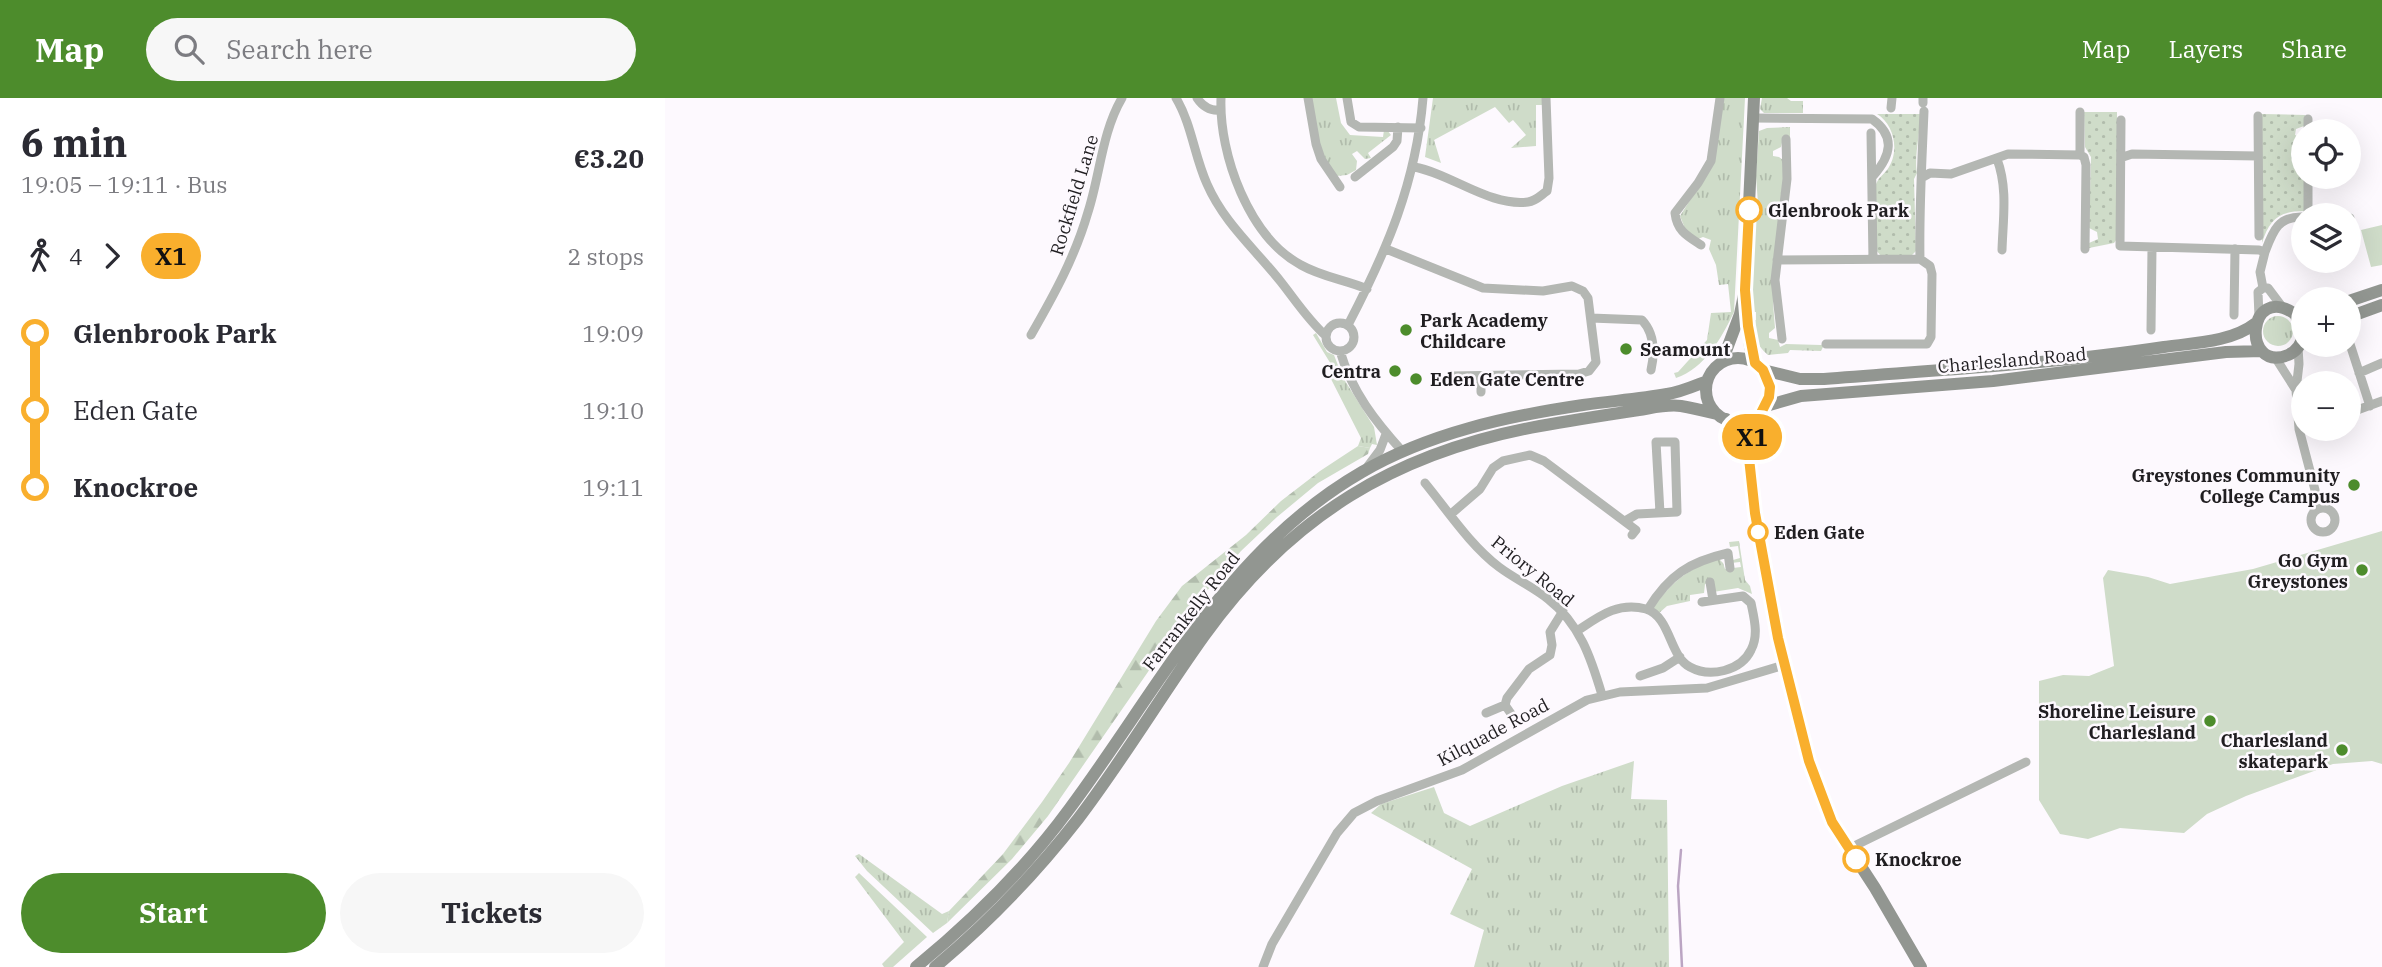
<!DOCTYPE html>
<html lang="en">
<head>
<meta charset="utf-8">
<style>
  body { margin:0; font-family:"IBM Plex Serif",serif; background:#f7f7f7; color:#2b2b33; height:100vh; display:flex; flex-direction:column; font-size:26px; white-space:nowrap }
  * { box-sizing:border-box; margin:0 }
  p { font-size:23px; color:#7c7c81 }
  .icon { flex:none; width:38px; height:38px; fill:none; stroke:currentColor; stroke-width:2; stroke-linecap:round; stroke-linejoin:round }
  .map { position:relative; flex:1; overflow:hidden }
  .details { display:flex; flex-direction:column; background:#fff; width:665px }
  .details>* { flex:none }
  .badge { padding:0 14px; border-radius:23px; font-size:24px; line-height:46px }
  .fabs { position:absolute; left:1626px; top:21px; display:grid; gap:14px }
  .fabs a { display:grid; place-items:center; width:70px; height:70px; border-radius:50%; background:#fff; box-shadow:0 7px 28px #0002; font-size:35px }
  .map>.badge { position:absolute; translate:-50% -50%; box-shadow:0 0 0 4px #fff }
  .legs { display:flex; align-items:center; gap:10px; height:77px; padding:0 21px; font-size:23px }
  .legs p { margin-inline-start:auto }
  .headline { display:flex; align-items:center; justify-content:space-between; height:119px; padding:0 21px }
  h1 { font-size:38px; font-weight:800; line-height:52px }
  .primary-button { display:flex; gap:14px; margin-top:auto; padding:14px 21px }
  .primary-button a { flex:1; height:80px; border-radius:42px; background:#4d8c2c; color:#fff; font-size:28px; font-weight:800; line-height:80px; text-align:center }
  .primary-button a+a { background:#f7f7f7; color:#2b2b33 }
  ul { padding:0 21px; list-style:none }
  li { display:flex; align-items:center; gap:24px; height:77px; font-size:26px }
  li i { display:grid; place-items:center; width:10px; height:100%; margin:0 9px; background:currentColor }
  li i::after { content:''; width:18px; height:18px; margin:-9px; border:5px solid; border-radius:50%; background:#fff }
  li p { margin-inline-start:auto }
  li:first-child i { background:linear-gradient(#0000 50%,currentColor 0) }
  li:last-child i { background:linear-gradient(currentColor 50%,#0000 0) }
  header { display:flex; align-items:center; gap:42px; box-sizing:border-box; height:98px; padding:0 35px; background:#4d8c2c; color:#fff }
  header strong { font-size:33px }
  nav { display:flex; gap:38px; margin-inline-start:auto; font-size:24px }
  .search { width:490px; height:63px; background:#f7f7f7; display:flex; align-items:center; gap:18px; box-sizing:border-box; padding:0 24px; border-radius:38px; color:#7c7c81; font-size:26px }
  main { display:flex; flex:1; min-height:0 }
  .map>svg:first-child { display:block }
  .grass { fill:url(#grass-tufts) }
  .forest { fill:url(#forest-firs) }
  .park { fill:url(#park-dots) }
  .garden { fill:#cfdcc9 }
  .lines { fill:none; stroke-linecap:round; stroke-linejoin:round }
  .stream { stroke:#bba5c3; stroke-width:2.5 }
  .minor { stroke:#b4b7b3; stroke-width:9 }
  .secondary { stroke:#929691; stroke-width:12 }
  .line-1-casing { stroke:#fff; stroke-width:16 }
  .line-1 { stroke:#f9af2d; stroke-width:10 }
  .stop-1-dot { fill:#fff; stroke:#f9af2d; stroke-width:3.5 }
  .poi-dot { fill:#4d8c2c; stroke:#fdf9fe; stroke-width:2.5 }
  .labels { text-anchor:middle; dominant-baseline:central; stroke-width:5; stroke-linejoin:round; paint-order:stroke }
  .street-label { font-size:18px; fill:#201e21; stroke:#fdf9fe }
  .stop-label { font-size:18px; font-weight:bold; fill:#201e21; stroke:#fdf9fe; text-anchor:start }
  .poi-label { font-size:18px; font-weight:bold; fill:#201e21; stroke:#fdf9fe; text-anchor:end }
</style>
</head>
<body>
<header>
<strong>Map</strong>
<div class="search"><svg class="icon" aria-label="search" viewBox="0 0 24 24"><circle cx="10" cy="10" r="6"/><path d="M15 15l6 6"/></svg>Search here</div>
<nav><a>Map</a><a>Layers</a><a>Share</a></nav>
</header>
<main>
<section class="details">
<div class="headline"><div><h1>6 min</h1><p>19:05 – 19:11 · Bus</p></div><b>€3.20</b></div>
<div class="legs"><svg class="icon" aria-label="walk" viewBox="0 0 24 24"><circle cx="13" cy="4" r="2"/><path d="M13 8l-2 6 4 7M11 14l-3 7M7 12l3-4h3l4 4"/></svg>4<svg class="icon" aria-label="forward" viewBox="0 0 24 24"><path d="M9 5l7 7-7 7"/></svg><b class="badge" style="background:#f9af2d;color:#111">X1</b><p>2 stops</p></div>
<ul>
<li><i style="color:#f9af2d"></i><b>Glenbrook Park</b><p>19:09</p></li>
<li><i style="color:#f9af2d"></i><span>Eden Gate</span><p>19:10</p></li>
<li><i style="color:#f9af2d"></i><b>Knockroe</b><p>19:11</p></li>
</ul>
<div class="primary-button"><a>Start</a><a>Tickets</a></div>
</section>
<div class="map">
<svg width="1717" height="869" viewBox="0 0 1717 869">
  <defs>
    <pattern id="grass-tufts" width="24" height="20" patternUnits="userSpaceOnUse" patternTransform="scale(1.75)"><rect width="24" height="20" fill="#cfdcc9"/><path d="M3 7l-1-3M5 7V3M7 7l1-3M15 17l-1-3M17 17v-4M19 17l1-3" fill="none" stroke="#b1bcac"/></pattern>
    <pattern id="forest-firs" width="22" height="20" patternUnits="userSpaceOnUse" patternTransform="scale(1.75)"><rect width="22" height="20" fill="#cfdcc9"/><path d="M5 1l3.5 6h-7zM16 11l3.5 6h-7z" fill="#b1bcac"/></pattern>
    <pattern id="park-dots" width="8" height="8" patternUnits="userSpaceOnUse" patternTransform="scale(1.75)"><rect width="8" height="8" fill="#cfdcc9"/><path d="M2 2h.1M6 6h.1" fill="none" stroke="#b1bcac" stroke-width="1.8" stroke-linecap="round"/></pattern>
  </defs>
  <rect width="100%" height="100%" fill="#fdf9fe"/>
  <path class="grass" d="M 645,0 L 671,0 L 676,25 L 685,37 L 718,39 L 719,32 L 722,32 L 726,37 L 703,55 L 706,60 L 700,61 L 692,53 L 687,56 L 692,63 L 691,72 L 682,77 L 671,78 C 652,58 650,26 645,0 Z
    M 768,0 L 877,0 L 877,7 L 871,7 L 871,48 L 846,50 L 861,37 L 848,22 L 844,25 L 830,9 L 769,42 L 776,65 L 760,59 Z
    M 1058,0 L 1080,0 L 1069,214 C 1056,241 1040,270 1011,280 L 1009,275 L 1013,274 L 1042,242 L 1046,215 L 1066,214 L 1063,186 L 1054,187 L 1051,167 L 1044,151 L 1046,142 L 1038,139 L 1033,141 L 1021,133 L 1015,118 L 1049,64 Z
    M 1097,0 L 1122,0 L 1126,3 L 1138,3 L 1138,15 L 1099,15 L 1095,11 Z
    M 1125,29 L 1125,40 L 1118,40 L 1116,49 L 1108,53 L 1108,58 L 1114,59 L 1118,62 L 1119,72 L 1108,205 L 1110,230 L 1104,235 L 1104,240 L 1113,242 L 1115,249 L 1121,246 L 1156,247 L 1160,245 L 1156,253 L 1125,252 L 1123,255 L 1103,257 C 1091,247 1089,237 1088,222 L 1091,222 L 1091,214 L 1087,214 L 1089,141 L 1093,106 L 1091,78 L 1094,33 L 1102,30 Z
    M1598 233a15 15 0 1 1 30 0a15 15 0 1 1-30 0Z
    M 651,235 L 662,254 L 669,257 L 677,278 L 709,329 L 712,347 L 707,346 L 705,350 L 693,348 L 696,340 L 666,281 L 672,276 L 648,237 Z
    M 1074,443 L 1080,482 L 1085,488 L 1087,496 L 1073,490 L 1048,494 L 1047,485 L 1040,486 L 1039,495 L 1025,497 L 1025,503 L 1002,508 L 993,516 L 988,509 C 1009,483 1021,471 1054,461 L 1058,465 L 1060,471 L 1076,469 L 1075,464 L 1066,465 L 1068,462 L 1075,460 L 1073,448 L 1065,449 L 1064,444 Z
    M 969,663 L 966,701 L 1002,702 L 1004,869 L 809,869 L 819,832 L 785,816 L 807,771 L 706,715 L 716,706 L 769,689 L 779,715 L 805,728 L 897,688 Z
    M 194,756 L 277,816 L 284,813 L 282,825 L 268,835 L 202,773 L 190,758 Z
    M 194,775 L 262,839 L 228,869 L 219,869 L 217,866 L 239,844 L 190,779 Z"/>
  <path class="forest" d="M 693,348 L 705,350 L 703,356 L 653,385 L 612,419 L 576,453 L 528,509 L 383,718 L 347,761 L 282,825 L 284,813 L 338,756 L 377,704 L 404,665 L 491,523 L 517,488 L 581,437 L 616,403 L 655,373 Z"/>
  <path class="park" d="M 1419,14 L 1452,14 L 1452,141 L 1449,145 L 1424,150 L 1424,145 L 1433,141 L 1432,134 L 1424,130 L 1426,59 L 1420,49 Z
    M 1212,16 L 1256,16 C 1255,34 1249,60 1252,75 L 1249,81 L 1251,153 L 1246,158 L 1216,158 L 1211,152 L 1211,86 C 1214,79 1217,78 1222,72 C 1235,55 1230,27 1212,16 Z
    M 1597,16 L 1640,17 L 1639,28 L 1631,31 L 1630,37 L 1638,40 L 1638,79 L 1640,79 L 1639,113 C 1614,113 1604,122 1597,145 Z"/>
  <path class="garden" d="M 1717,127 L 1717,167 L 1706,169 L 1696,132 Z
    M 1717,433 L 1717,666 L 1707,663 L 1668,666 L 1581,698 L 1542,716 L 1519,735 L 1455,730 L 1423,741 L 1395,736 L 1374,702 L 1374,583 L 1398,577 L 1424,578 L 1449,568 L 1438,480 L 1443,472 L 1483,479 L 1505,486 L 1588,471 Z"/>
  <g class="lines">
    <path class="stream" d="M 1016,752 L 1013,788 L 1017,869"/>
    <path class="minor" d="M 511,0 C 527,27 529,57 542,86 C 559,125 590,151 616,184 C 631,203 643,222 661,238
      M 532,0 C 538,9 545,13 555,12
      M 556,0 C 554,57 584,139 636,167 C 657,179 681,182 702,191
      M 643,0 L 651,46 L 656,61 L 675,89
      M 682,0 L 686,24 L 694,29 L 756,30
      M 1258,5 L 1258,0
      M 1226,10 L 1227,0
      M 1415,14 L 1415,57 L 1419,59 L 1421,67 L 1420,151
      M 1593,18 L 1594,138
      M 1088,20 L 1207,21 C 1231,38 1226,58 1208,78
      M 1643,21 L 1643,33
      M 1456,22 L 1455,148 L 1594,152 L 1600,154 L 1595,174 L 1598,190
      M 1206,35 L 1208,161
      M 1458,59 L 1467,56 L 1593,58
      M 1332,61 C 1343,90 1338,121 1337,152
      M 749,69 C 785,75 825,109 863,104 C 871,103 876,97 882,93 L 884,80 L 881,0
      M 690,79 L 728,49 L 732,43 L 733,29
      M 1258,79 L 1265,75 L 1286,76 L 1343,56 L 1415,57
      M 1643,79 L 1643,117
      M 1684,121 L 1685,120
      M 1036,147 C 1022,138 1012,133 1010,115 L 1033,85 L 1046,63 L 1055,0
      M 721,151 L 818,190 L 878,193 L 907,188 L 918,193 L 923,200 L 931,264 L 924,273 L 914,276 L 786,278
      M 1600,154 C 1608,133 1613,118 1638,119
      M 1255,161 C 1254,110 1257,63 1259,13
      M 1112,162 L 1255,161 L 1265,168 L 1267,176 L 1266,239 L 1262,246 L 1161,246
      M 1598,190 L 1603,190 L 1618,210
      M 1569,217 L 1570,151
      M 1594,219 L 1593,194 L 1598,190
      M 926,220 L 977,222 C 990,236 990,254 986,272
      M661 239a14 14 0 1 1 28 0a14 14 0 1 1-28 0Z
      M 683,227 C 722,152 751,85 758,0
      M 1486,232 L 1487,150
      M 366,237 C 389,197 410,159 423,114 C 435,77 437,34 457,0
      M 1117,241 L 1110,182 L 1122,81 L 1121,41
      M 1684,243 L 1705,308
      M 1633,249 L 1634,266 L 1631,292 L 1634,331 L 1650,392 L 1649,413
      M 675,253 C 687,294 710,323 738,354
      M 1610,259 L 1631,292
      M 1694,275 L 1717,265
      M 816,278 L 816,294
      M 1684,315 L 1717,303
      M 703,368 L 715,352 L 721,336
      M 760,385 C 783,413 805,447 834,469 C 850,481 868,489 883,501 C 915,526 926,560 937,597
      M1646 422a12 12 0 1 1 24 0a12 12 0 1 1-24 0Z
      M 786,416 L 815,391 L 828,370 L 838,363 L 865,357 L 879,363 L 971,432 L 967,437
      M 960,423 L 972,416 L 1012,414 L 1010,344 L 991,344 L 995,415
      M 1045,484 L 1048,502
      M 983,511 C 1004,477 1024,464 1063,455 L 1065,470
      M 912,533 C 933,519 953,503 981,511 C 1006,519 1004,558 1025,569 C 1045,580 1076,573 1086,552 C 1094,537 1089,520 1086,505 L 1078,498 L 1037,504
      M 975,578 L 998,570 L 1015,559
      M 840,607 L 849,620
      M 821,615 L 840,607 L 842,600 L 864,571 L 885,557 L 887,547 L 885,534 L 898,513
      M 1183,751 L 1361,664
      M 598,869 L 607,846 L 672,735 L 689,715 L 712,703 L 797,672 L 922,602 L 955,594 L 1042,590 L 1119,567"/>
    <path class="secondary" d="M 1684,203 L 1717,192
      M 1082,206 L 1085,249 L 1090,265
      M 1684,219 L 1717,207
      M 1638,232 L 1630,216 C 1582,183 1576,276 1623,257 C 1632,253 1637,245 1638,236
      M1041 292a32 32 0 1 1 64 0a32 32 0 1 1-64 0Z
      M 1057,264 L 1075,216 L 1080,192 L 1089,0
      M 1098,272 L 1135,281 L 1159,281 C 1273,272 1387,266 1499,249 C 1529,245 1567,244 1591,225
      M 1101,308 L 1136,298 L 1328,283 L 1561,254 L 1597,253
      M 1095,315 L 1083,351 L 1090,415 L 1107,513 L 1144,663 L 1167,724 L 1210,790 L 1256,869
      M 1061,321 L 1083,351
      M 251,869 C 308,822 362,769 405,710 C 495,589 562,452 697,374 C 764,335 843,318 918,307 C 946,303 975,301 1002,296 C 1016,294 1029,288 1042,283
      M 270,869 C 323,825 371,775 413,721 C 458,662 496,598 539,538 C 625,418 731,354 875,328 C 908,322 941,317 974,312 C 987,310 1002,306 1016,308 C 1028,310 1040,313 1052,316"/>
  </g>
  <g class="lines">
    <g class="line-1-casing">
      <path id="line-1" d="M 1084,112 L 1080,192 L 1083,228 L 1090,265 L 1098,272 L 1105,289 L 1104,299 L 1096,315 L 1083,351 L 1090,415 L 1113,540 L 1144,663 L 1167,724 L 1191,761"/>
    </g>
    <use href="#line-1" class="line-1"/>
  </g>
  <g class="stop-1-dot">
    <circle cx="1084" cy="112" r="12"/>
    <circle cx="1093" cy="434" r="9"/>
    <circle cx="1191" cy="761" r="12"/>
  </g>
  <g class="poi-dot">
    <circle cx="741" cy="232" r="7"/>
    <circle cx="961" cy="251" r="7"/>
    <circle cx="730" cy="273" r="7"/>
    <circle cx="751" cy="281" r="7"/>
    <circle cx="1689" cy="387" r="7"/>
    <circle cx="1697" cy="472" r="7"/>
    <circle cx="1545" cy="623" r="7"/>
    <circle cx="1677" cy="652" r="7"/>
  </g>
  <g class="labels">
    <g class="street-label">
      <text transform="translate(409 97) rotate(-73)">Rockfield Lane</text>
      <text transform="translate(1347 262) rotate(-5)">Charlesland Road</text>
      <text transform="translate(868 473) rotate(39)">Priory Road</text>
      <text transform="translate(526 513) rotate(-52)">Farrankelly Road</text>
      <text transform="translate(828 634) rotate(-28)">Kilquade Road</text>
    </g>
    <g class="stop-label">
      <text x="1103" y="112">Glenbrook Park</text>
      <text x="1109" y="434">Eden Gate</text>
      <text x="1210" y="761">Knockroe</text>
    </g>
    <g class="poi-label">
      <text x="755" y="222" text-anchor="start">Park Academy<tspan x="755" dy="21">Childcare</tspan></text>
      <text x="975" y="251" text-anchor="start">Seamount</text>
      <text x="716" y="273">Centra</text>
      <text x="765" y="281" text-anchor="start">Eden Gate Centre</text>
      <text x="1675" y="377">Greystones Community<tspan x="1675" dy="21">College Campus</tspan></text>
      <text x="1683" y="462">Go Gym<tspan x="1683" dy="21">Greystones</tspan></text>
      <text x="1531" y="613">Shoreline Leisure<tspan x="1531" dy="21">Charlesland</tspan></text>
      <text x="1663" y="642">Charlesland<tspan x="1663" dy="21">skatepark</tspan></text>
    </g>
  </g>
</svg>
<div class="fabs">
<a><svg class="icon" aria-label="locate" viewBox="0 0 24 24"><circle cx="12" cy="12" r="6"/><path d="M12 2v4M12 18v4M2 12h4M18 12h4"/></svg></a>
<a><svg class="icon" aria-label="layers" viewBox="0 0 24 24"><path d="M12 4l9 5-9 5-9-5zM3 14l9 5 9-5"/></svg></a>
<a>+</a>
<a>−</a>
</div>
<b class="badge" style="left:1087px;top:339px;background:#f9af2d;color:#111">X1</b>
</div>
</main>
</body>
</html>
